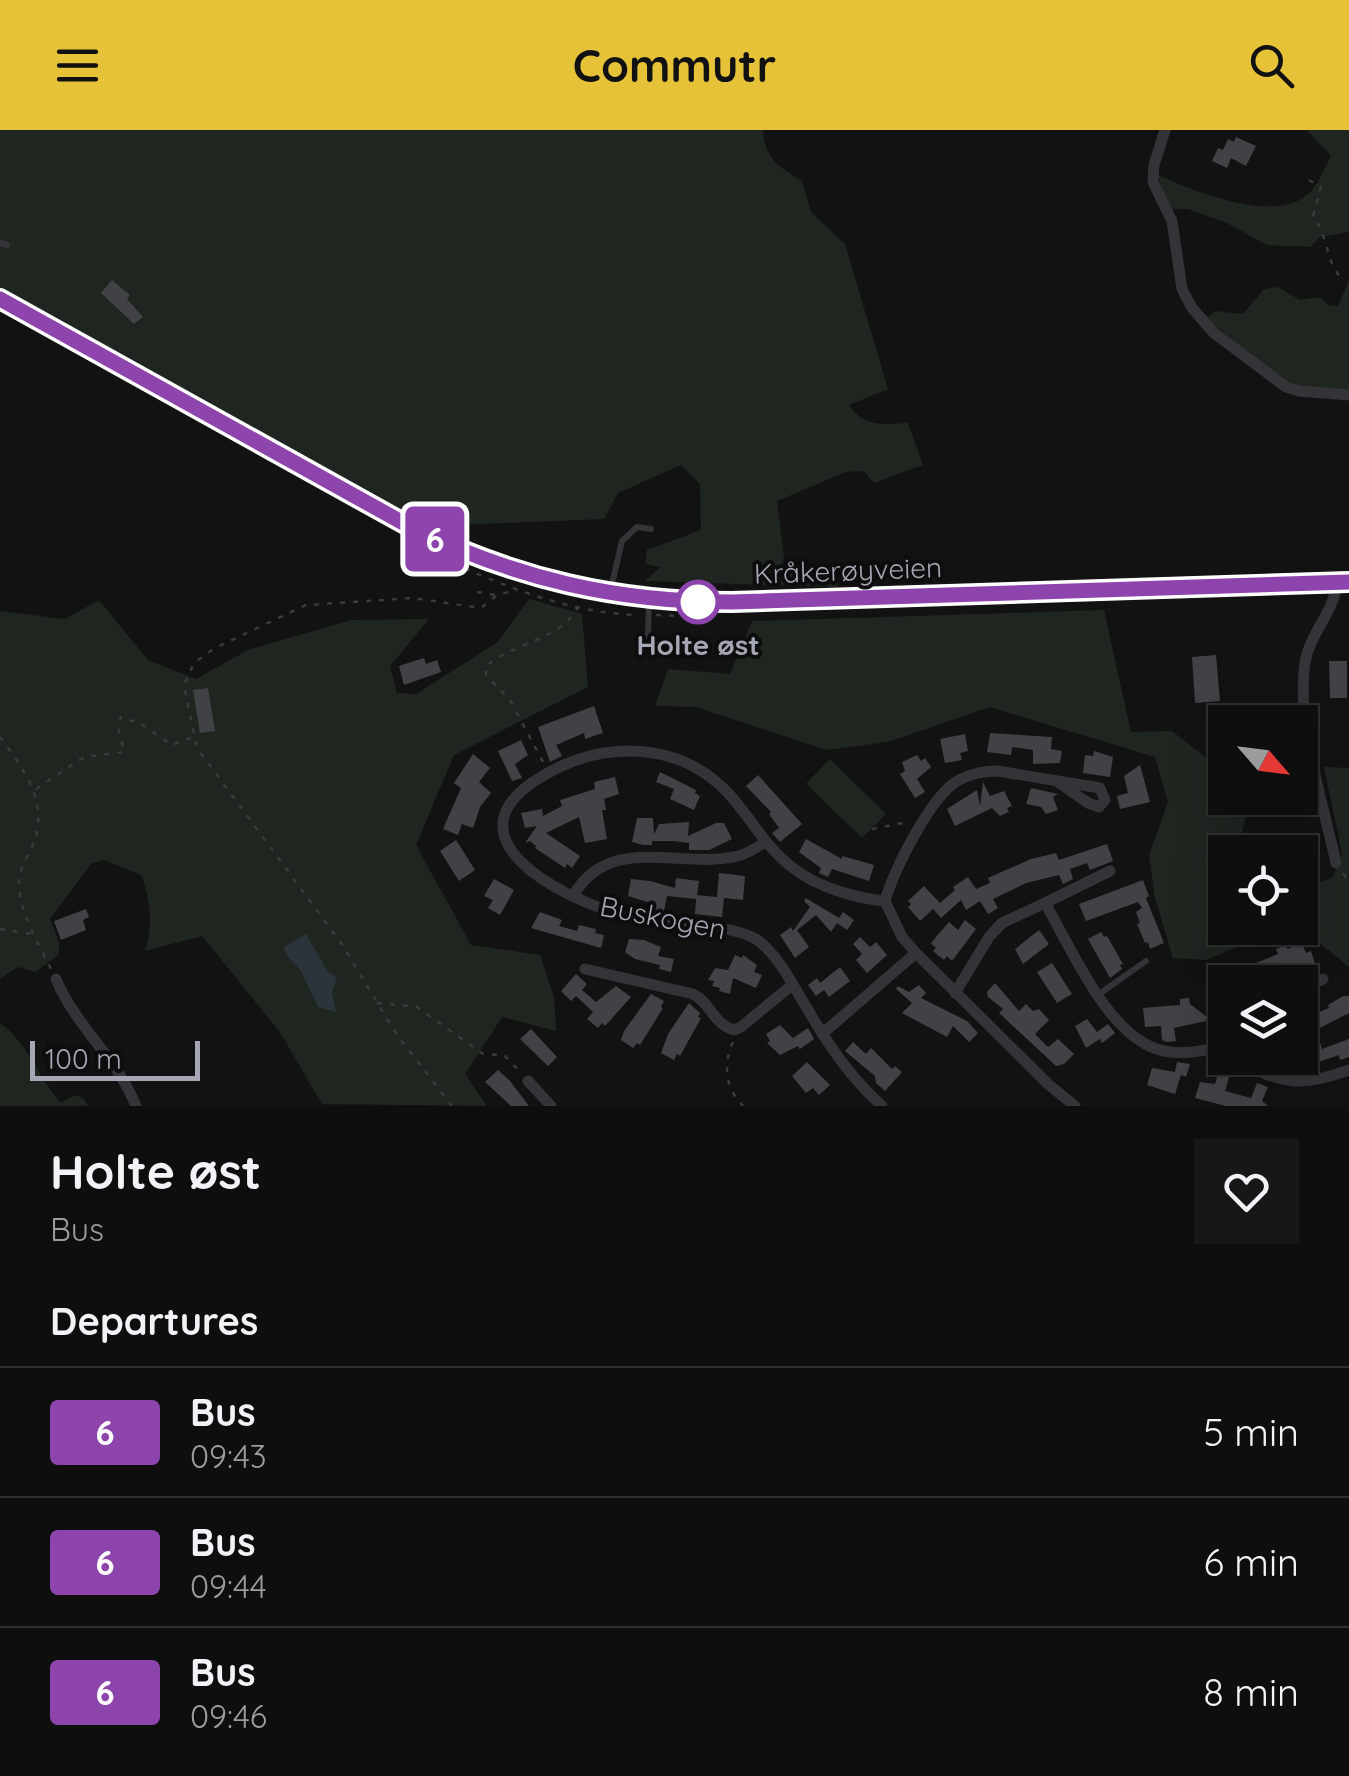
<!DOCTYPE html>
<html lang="en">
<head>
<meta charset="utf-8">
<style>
  body { margin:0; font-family:Quicksand,sans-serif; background:#171717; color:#f1f3f6; height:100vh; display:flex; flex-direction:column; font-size:38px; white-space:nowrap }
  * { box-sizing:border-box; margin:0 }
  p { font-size:32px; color:#9b9c9e }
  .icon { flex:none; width:55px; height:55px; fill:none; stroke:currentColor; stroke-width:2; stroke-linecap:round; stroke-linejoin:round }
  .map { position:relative; height:976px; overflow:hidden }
  .side { display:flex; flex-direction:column; background:#0e0e0e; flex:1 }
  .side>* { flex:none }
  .badge { padding:0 20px; border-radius:8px; font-size:35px; line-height:65px }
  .needle { width:65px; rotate:118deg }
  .buttons { position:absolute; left:1208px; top:575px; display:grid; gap:20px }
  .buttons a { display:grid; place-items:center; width:110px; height:110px; border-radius:0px; background:#0e0e0e; box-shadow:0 10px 40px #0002,0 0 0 2px #2e2e2e; font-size:50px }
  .scale { position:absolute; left:30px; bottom:25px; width:170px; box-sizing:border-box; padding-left:10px; border:5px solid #a4a7b3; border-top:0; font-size:28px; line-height:35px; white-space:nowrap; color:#a4a7b3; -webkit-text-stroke:8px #0d0d0e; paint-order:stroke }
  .map>.badge { position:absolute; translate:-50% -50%; box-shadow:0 0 0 5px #fff }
  h2 { padding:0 50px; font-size:38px; line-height:90px }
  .round { display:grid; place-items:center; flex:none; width:105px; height:105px; border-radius:0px; background:#171717 }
  .summary { display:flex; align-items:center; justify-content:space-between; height:170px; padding:0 50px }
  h1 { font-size:48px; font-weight:700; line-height:75px }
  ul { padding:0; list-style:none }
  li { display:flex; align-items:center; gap:30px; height:130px; padding:0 50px; border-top:2px solid #2e2e2e }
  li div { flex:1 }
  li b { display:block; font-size:38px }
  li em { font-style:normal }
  li .badge { min-width:110px; font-weight:700; text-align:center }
  header { display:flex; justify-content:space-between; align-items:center; height:130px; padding:0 50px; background:#e5c238; color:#111; font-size:45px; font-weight:700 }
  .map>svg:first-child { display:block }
  .green { fill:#1f2620 }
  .water { fill:#2c333b }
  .building { fill:#414246 }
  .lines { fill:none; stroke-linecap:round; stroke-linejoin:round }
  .path { stroke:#393a3f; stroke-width:2.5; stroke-dasharray:5 8; stroke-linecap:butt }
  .lane { stroke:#333338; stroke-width:6 }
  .street { stroke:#333338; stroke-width:11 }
  .primary { stroke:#4f5057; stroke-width:18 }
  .line-casing { stroke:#fff; stroke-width:22 }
  .line { stroke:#8e44ad; stroke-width:15 }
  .stop-dot { fill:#fff; stroke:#8e44ad; stroke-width:5 }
  .labels { text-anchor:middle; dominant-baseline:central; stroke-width:8; stroke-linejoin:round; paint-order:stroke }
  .street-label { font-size:28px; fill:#a4a7b3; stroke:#0d0d0e }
  .stop-label { font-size:28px; font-weight:bold; fill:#a4a7b3; stroke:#0d0d0e }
</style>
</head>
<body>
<header><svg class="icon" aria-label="menu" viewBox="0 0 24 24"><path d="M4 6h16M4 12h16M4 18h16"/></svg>Commutr<svg class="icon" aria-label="search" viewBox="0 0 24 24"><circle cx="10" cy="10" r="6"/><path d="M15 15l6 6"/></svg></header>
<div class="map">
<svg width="1349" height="976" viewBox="0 0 1349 976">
  <rect width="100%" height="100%" fill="#121213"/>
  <path class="green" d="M 0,0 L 763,0 C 764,28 780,38 802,51 L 811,82 L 845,114 L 888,259 L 849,275 C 865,298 882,294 908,293 L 923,335 L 874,353 L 864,341 L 846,342 L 777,371 L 784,428 L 779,441 L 838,446 L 838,457 L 645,451 L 660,437 L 645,434 L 647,420 L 701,400 L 700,354 L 681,335 L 618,363 L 604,389 L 432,396 L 0,159 Z
    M 1307,0 L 1349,0 L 1349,102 L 1320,107 L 1310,117 L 1267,115 L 1227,93 L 1188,79 L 1168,79 L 1158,45 C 1195,61 1280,98 1312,60 C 1320,51 1325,36 1331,26 Z
    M 1349,150 L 1349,263 L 1299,259 L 1282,252 L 1206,188 L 1215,181 L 1243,184 L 1264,159 L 1278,157 L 1300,170 L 1319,167 L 1329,175 L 1338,176 Z
    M 529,469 L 582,484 L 588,557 L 454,625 L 416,715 L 471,815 L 540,825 L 554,867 L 556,901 L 502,887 L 465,944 L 487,976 L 322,974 L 279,901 L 202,806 L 145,821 C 153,795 151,770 141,745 L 104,730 L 91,734 L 50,789 L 59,812 L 59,824 L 36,842 L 18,837 L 0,849 L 0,481 L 65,489 L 99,470 L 148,530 L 196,549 L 248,520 L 351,490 L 429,489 L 390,536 L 397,563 L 416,564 L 498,512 Z
    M 1104,480 L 1131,602 L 1172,601 L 1225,642 L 1225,668 L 1250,668 L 1241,707 L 1221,721 L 1225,728 L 1225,798 L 1297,798 L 1255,809 L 1206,830 L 1173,828 L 1155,768 L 1149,725 L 1168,672 L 1155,627 L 990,577 L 888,612 L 826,620 L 696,577 L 655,576 L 668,539 L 730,544 L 752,491 Z
    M 830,629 L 886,684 L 862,708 L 806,654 Z
    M 1324,637 L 1349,638 L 1349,837 L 1300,797 L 1300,759 L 1333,747 L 1342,723 Z
    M 0,893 C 28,913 38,947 61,973 L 75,965 L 83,968 L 88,976 L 0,976 Z"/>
  <path class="water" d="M 306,804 L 328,842 L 337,847 L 332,863 L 336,882 L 318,877 L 301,841 L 285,823 L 284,817 Z"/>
  <path class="building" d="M 1236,7 L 1256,16 L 1246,36 L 1231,28 L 1227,38 L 1212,31 L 1218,18 L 1223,20 L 1228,9 L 1234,12 Z
    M 112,150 L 130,165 L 127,169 L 143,187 L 134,194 L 101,163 Z
    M 1216,525 L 1220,571 L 1195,573 L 1192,527 Z
    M 424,528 L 426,534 L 437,530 L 441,542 L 404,555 L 399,536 Z
    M 1329,531 L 1347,531 L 1347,568 L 1330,568 Z
    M 208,558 L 215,601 L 200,603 L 193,560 Z
    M 594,576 L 603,603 L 585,609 L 584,603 L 556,615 L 562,626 L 550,632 L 538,597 Z
    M 990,603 L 1052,607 L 1051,619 L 1062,621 L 1060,633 L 1033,634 L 1033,620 L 1012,617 L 1011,625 L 987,622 Z
    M 965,604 L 968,621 L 960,623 L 962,630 L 945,633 L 940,609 Z
    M 521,610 L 528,625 L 515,634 L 522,648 L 512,651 L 498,621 Z
    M 1094,621 L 1113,627 L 1110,647 L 1083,643 L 1085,625 L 1093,626 Z
    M 473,624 L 490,638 L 479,652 L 491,663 L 480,677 L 473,698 L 462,694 L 458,705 L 443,699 L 461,658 L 454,653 Z
    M 917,625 L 921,631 L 925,628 L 931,637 L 917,649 L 925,662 L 915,668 L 900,644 L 905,641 L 902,632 Z
    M 1140,635 L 1150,672 L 1120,679 L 1117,666 L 1128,663 L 1124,646 Z
    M 660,642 L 696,660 L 695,663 L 700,666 L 694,680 L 670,669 L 674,659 L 656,652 Z
    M 758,645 L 802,694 L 780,712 L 772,703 L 779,698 L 769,684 L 771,682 L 746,656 Z
    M 615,647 L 619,664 L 604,669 L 606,680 L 602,680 L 607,709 L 585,713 L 579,687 L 546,703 L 580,726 L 572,738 L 567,734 L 565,738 L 535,718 L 536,716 L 530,711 L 525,713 L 537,696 L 525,698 L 521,683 L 542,679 L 543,686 L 562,676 L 560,670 L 595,659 L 594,652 Z
    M 983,652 L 990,666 L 1004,661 L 1012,676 L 1007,678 L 1009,682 L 1000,686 L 992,678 L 955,696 L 947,679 L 977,660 L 980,676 Z
    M 1031,658 L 1058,664 L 1053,667 L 1058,680 L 1046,684 L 1041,677 L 1026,674 Z
    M 637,688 L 653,688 L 654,704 L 659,694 L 689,692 L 688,706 L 716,693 L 724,693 L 732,709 L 709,720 L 689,720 L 689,713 L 673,711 L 652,711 L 652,715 L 643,715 L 632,712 Z
    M 806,709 L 842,729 L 842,726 L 874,735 L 869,751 L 832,739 L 828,747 L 819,743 L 821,738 L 799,722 Z
    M 456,710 L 475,740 L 459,751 L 440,721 Z
    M 1107,714 L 1113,731 L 1090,740 L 1087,733 L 1070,739 L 1073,749 L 1063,754 L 1059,745 L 1026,753 L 993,769 L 998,778 L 988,784 L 980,771 L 966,780 L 961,770 L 941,788 L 933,779 L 920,791 L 908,777 L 911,774 L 908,771 L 924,756 L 940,773 L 955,760 L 953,757 L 968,747 L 976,759 L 990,753 L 988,748 L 1031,729 L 1056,723 L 1059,730 Z
    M 719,743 L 745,746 L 743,770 L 724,768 L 722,787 L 695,784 L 696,769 L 667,766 L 664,781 L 652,780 L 654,774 L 628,766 L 631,749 L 650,751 L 675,758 L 676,748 L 699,751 L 697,765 L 717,767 Z
    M 494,749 L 514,760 L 500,785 L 488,778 L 493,770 L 484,766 Z
    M 1143,750 L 1149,766 L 1146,768 L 1164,813 L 1150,819 L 1148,812 L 1145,813 L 1137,794 L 1140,793 L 1136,782 L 1142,778 L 1138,772 L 1086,791 L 1079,774 Z
    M 806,768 L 839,788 L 843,782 L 854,790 L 847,800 L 837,793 L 831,802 L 816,785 L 797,800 L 809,817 L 795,828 L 780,805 L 791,797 L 793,801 L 810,777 L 804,771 Z
    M 86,779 L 89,787 L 83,790 L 86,800 L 61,810 L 54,791 Z
    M 540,782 L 562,790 L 559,796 L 577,801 L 579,795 L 596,799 L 595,803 L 604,805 L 601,818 L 531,798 Z
    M 965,790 L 976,799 L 952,831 L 947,826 L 944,830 L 933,821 L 936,818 L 931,813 L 949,792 L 958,800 Z
    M 1039,800 L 1049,814 L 1023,834 L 1015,819 Z
    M 1101,802 L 1104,807 L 1107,806 L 1123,834 L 1120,835 L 1122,839 L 1110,848 L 1088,809 Z
    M 860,807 L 870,817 L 876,812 L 887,825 L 867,843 L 856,830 L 862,824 L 853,814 Z
    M 629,809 L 644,810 L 661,817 L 658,826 L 674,829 L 671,842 L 659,839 L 660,835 L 635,829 L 625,822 Z
    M 1302,814 L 1306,823 L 1311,821 L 1316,837 L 1307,841 L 1295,833 L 1277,840 L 1282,852 L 1270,852 L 1268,850 L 1252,852 L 1246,837 L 1278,824 L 1276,819 L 1286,815 L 1287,819 Z
    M 735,825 L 742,828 L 743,825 L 757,835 L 754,842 L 762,845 L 756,858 L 733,848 L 730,864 L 719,861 L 720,858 L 712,856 L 714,851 L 708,850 L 715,838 L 728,840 Z
    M 1052,833 L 1072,864 L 1057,873 L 1037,842 Z
    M 840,837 L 850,851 L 829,867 L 824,860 L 816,866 L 808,855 L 817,848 L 820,853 Z
    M 576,844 L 587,854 L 582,860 L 596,872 L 616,856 L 631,867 L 605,896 L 602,893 L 598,898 L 587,889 L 593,882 L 576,866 L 571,871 L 561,861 Z
    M 995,853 L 1019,881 L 1026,874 L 1033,881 L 1039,879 L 1049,890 L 1035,904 L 1048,917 L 1058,909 L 1074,924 L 1064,934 L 1056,936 L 999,883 L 1003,879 L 988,867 L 987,862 Z
    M 919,855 L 926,863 L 921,868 L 967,891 L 978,903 L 969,912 L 953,896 L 947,907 L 902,883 L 912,873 L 896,859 L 898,856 L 909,862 Z
    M 651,864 L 664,871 L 661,877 L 663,878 L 640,915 L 637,913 L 633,918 L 621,910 L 624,901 Z
    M 1343,866 L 1349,866 L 1349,883 L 1316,900 L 1322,919 L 1349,909 L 1349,927 L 1340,930 L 1339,925 L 1304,937 L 1300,933 L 1300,884 L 1310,880 L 1312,885 L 1329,878 L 1328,875 Z
    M 1189,868 L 1190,874 L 1211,890 L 1174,898 L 1176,911 L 1167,912 L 1162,910 L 1161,896 L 1145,897 L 1143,878 L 1180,875 L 1180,869 Z
    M 689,873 L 700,883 L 698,887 L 701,888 L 680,926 L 677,924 L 674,930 L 661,923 L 668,904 Z
    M 1087,889 L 1097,902 L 1108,894 L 1115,903 L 1102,913 L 1100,909 L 1086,918 L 1075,896 Z
    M 780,895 L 793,908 L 808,898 L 814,909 L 800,919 L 798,916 L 780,925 L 767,913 L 770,911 L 766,904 Z
    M 531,899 L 557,927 L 548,936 L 520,909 Z
    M 853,912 L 866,924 L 871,918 L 892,939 L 895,936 L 902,942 L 885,961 L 876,953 L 875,946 L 845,921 Z
    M 807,932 L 830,955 L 819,965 L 813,958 L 806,963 L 792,946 Z
    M 1177,932 L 1190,934 L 1186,947 L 1181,945 L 1175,964 L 1147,955 L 1152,938 L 1175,942 Z
    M 1222,932 L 1232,938 L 1225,961 L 1251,968 L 1257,953 L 1268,957 L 1262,971 L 1268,976 L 1226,976 L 1195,968 L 1200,952 L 1215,954 Z
    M 498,940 L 510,951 L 529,976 L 511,976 L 485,952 Z"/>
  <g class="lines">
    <path class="path" d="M 1309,50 L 1321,57 L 1313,86 C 1328,107 1326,130 1340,147
      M 441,428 C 504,456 568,483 638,485
      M 477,462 L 495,465
      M 656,485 L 683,486
      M 0,607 C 22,637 46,667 36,706 C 32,721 20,735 19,750 C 17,779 39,814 51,839
      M 543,632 L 510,570 L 486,545 L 486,536 C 516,511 565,510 580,472
      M 36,659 L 84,627 L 124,622 L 118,597 L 121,587 L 141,594 L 172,615 L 193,607
      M 872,699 L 908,692
      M 1343,743 L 1349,752
      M 0,799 L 32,804
      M 377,873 L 417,877 L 483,924 L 504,925 L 521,943
      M 733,912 C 723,934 725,958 743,976
      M 452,976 L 397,905 L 341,813 L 197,618 L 184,555 L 194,533 L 215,518 L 306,475 L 413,468 L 481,478 L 497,465 L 517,460"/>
    <path class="lane" d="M 0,113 L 7,115
      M 611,458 L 622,411 L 637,397 L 651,399
      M 648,506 L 649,470
      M 1099,864 L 1146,831"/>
    <path class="street" d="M 1165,0 L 1154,35 L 1153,52 L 1172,91 L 1182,159 L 1192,178 L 1214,203 L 1286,257 L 1299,261 L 1349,265
      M 1336,733 C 1323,671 1296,595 1305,532 C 1310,503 1335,481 1337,452
      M 573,766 C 610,702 679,740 738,726 C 747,724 757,717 766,712
      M 885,771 C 894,740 931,665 959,650 C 972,643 984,641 998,641 L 1100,658 L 1105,670 L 1099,677 L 1088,673 L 1058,652
      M 885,771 L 902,807 L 916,823 L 1048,954 L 1075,976
      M 1045,773 L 1110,741
      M 585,839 L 693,864 C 711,873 713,894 734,900 L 741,897 L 792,855
      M 56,849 C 76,897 117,928 136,976
      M 1300,860 L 1323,849
      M 955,863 L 989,807 L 1002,793 L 1045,773 C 1072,819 1109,910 1164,921 C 1182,925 1201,921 1218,918 L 1225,922
      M 822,904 L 916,823
      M 1234,928 C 1278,954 1301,958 1349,940
      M 528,951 L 551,976
      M 882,976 C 851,948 829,916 808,880 C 794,858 781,829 760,812 C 738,793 654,793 620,784 C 560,768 442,706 541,647 C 602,610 679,610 729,664 C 751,688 766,718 793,738 C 817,757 855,768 885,771"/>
    <path class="primary" d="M 0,169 L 413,399 C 519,448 616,471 732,472 L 1349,452"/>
  </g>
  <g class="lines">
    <g class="line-casing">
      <path id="line" d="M 0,169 L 414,399 C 518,449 616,472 732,472 L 1349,452"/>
    </g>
    <use href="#line" class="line"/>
  </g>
  <circle class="stop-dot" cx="698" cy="472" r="20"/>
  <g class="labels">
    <g class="street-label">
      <text transform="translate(848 440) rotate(-2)">Kråkerøyveien</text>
      <text transform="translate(663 787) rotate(11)">Buskogen</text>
    </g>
    <g class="stop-label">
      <text x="698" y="514">Holte øst</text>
    </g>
  </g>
</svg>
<div class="buttons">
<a><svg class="needle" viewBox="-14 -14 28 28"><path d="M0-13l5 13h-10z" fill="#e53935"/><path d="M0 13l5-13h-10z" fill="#9b9c9e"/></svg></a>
<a><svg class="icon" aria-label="locate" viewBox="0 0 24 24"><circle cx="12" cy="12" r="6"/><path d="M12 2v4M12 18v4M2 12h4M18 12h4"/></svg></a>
<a><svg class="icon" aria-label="layers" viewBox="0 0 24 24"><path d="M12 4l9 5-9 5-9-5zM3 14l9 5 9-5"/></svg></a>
</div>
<div class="scale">100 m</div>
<b class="badge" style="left:435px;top:409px;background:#8e44ad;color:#fff">6</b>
</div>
<section class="side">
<div class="summary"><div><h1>Holte øst</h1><p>Bus</p></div><a class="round"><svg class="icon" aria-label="heart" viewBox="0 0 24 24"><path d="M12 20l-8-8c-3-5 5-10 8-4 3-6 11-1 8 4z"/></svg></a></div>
<h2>Departures</h2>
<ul>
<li><span class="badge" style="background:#8e44ad;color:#fff">6</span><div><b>Bus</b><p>09:43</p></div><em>5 min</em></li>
<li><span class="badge" style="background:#8e44ad;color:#fff">6</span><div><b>Bus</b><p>09:44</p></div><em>6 min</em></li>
<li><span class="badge" style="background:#8e44ad;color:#fff">6</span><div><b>Bus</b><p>09:46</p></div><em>8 min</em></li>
</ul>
</section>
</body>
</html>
